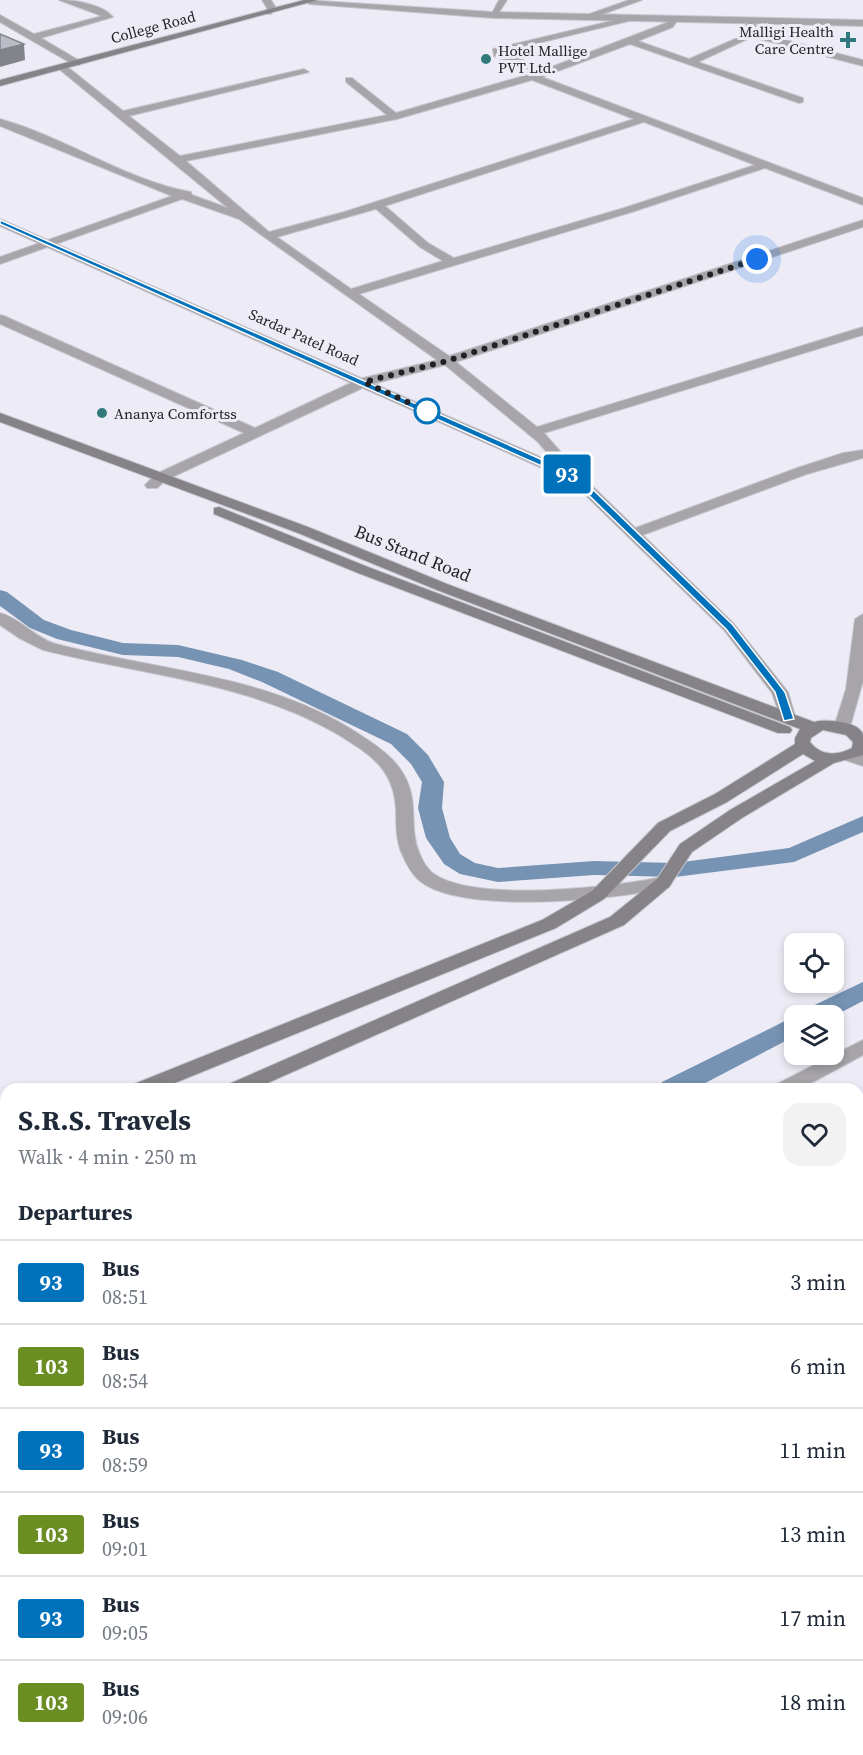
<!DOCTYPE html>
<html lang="en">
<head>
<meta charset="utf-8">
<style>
  body { margin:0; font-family:"Source Serif 4",serif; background:#f2f2f3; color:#1f2937; height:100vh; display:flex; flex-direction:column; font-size:22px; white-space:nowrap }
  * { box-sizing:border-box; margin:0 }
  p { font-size:20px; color:#747a83 }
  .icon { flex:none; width:33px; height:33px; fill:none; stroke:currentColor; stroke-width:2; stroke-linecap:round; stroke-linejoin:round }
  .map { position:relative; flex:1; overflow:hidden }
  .panel { position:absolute; left:0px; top:1083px; width:864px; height:672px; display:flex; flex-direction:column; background:#fff; border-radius:18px 18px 0 0; box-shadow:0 3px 9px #0003 }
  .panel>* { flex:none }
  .badge { padding:0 12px; border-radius:4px; font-size:21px; line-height:39px }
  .buttons { position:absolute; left:784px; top:933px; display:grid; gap:12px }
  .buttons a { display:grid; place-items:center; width:60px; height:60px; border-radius:12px; background:#fff; box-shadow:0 3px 9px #0003; font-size:30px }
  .you { position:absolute; width:30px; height:30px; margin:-15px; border:4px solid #fff; border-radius:50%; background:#1a73e8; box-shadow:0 0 0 9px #1a73e833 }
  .map>.badge { position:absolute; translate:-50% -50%; box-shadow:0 0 0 3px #fff }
  h2 { padding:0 18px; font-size:22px; line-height:54px }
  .round { display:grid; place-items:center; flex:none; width:63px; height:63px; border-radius:18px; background:#f2f2f3 }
  .overview { display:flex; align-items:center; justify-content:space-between; height:102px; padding:0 18px }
  h1 { font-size:28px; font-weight:700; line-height:45px }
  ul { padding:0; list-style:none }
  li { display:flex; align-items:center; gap:18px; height:84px; padding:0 18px; border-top:2px solid #e0e1e3 }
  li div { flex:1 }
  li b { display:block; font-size:22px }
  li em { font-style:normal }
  li .badge { min-width:66px; font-weight:700; text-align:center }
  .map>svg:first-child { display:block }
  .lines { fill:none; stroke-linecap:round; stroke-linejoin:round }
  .canal { fill:#7693b3; fill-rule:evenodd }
  .minor-casing { stroke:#c8c7d0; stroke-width:2 }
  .tertiary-casing { stroke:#c8c7d0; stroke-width:2 }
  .secondary-casing { stroke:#c8c7d0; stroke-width:2 }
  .minor { fill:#a7a5a9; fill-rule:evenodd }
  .tertiary { fill:#a7a5a9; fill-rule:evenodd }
  .secondary { fill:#858288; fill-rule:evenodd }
  .shaded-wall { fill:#828489 }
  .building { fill:#b9bcc4; stroke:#828489; stroke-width:1.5 }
  .line { fill:#0072bc; stroke:#fff; stroke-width:1.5 }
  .walk { stroke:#222125; stroke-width:6; stroke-dasharray:0 10.8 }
  .poi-dot { fill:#317a7b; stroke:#edecf6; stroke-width:2 }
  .stop-dot { fill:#fff; stroke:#0072bc; stroke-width:3 }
  .labels { text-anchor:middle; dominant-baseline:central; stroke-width:6; stroke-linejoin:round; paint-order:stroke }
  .far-street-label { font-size:15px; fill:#222125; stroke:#edecf6 }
  .far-poi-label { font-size:15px; fill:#222125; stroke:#edecf6; text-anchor:start }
  .street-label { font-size:18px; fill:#222125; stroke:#edecf6 }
</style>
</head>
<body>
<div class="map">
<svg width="863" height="1755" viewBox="0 0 863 1755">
  <rect width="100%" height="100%" fill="#edecf6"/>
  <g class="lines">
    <path class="canal" d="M 0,590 L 7,592 L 44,620 L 71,630 L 123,643 L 178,645 L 242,660 L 278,672 L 407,734 L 428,755 L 444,782 L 442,808 L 450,838 L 460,854 L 475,863 L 498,868 L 594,861 L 675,863 L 789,848 L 863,816 L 863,832 L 794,862 L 675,877 L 594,875 L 498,882 L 460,874 L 444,864 L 426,838 L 418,808 L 422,782 L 411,764 L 391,744 L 262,682 L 229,669 L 178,657 L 123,655 L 57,639 L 30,628 L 0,606 Z
      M 863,982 L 863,1001 L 834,1016 L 800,1016 L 804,1010 Z
      M 795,1016 L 795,1036 L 694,1089 L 659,1089 L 662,1082 Z
      M 6,1392 L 6,1418 L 0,1419 L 0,1393 Z"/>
    <g class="minor-casing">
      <path id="minor" d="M 59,0 C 75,0 102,4 113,17 L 41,38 L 80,61 L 80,65 L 74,65 L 0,22 L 0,15 L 34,34 L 102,16 Z
        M 499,0 L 507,0 L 496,17 L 490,17 Z
        M 629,0 L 642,0 L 586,20 L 578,18 Z
        M 673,16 L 678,19 L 673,27 L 638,41 L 689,59 L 742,36 L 745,33 L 746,24 L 751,21 L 756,24 L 755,32 L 863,60 L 863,66 L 752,37 L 698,62 L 803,98 L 803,102 L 799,103 L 630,44 L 542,77 L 863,198 L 863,205 L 765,168 L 632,212 L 359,294 L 449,356 L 863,220 L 863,227 L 456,362 L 537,427 L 863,327 L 863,335 L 544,433 L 581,475 L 581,481 L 571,481 L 538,442 L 445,365 L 369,385 L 166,480 L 157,488 L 147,488 L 145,485 L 156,474 L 244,433 L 0,324 L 0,315 L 4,316 L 255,428 L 359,379 L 437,360 L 239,219 L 182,199 L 0,264 L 0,257 L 172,196 L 0,126 L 0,119 C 65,137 125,180 191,192 L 192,195 L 228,208 L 59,69 L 59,65 L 65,65 L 123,111 L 304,69 L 309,72 L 129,116 L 180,156 L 387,115 L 346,82 L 346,78 L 352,78 L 396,113 L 537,72 L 494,56 L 493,49 L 628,17 L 633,20 L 502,52 L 546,69 L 666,23 ZM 532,80 L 634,119 L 344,212 L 269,232 L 186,161 L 397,119 ZM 644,122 L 755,165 L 624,208 L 454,258 L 428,243 L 385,206 ZM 376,209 L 420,247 L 443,261 L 351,289 L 277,237 Z
        M 863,450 L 863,458 L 807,474 L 640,536 L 630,536 L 628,533 L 630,530 L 797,468 L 843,453 Z
        M 0,613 C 20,618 35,638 56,644 C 154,670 262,674 351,729 C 383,749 411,767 413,807 C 414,822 413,838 419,852 C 422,860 427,869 434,874 C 477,903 612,887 663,877 L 672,883 L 669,887 C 619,900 461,915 420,881 C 412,875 406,863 402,854 C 396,841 396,824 396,810 C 394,769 371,755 339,735 C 249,682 143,675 43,650 L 19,638 L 0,625 Z
        M 863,1040 L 863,1055 L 800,1089 L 774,1089 L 777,1084 Z
        M 6,1497 L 6,1517 L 0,1519 L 0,1499 Z"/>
    </g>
    <g class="tertiary-casing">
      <path id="tertiary" d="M 262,0 L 271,0 L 276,8 L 271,14 L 265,14 L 267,8 Z
        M 305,0 L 493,12 L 863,20 L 863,26 L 493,18 L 309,4 Z
        M 0,219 L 581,475 L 734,624 L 788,692 L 796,719 L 788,724 L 782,722 L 772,693 L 724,630 L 571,481 L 0,226 Z
        M 863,614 L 863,681 L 850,727 L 842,732 L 834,727 L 846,689 L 855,619 Z
        M 851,751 L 863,755 L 863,766 L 845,760 L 843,756 L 845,752 Z"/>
    </g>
    <g class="secondary-casing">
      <path id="secondary" d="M 304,0 L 318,0 L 0,86 L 0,80 Z
        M 0,413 L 308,527 L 447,584 L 814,722 C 825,719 860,721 863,735 C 863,741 863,749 863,755 L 834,763 L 742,818 L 692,852 L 669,887 L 624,925 L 254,1089 L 226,1089 L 229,1084 L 610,917 L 657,879 L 680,844 L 730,810 L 815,761 L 803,754 L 727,802 L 670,831 L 604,899 L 556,928 L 160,1089 L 131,1089 L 134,1084 L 542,920 L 592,891 L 658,823 L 715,794 L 795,744 L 795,738 L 800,729 L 437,590 L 298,533 L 0,422 ZM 823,730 L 846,735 L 853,742 L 852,748 C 837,756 821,756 810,742 L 811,738 Z
        M 219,507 L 368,567 L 790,727 L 792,730 L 790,733 L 778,733 L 358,573 L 214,514 L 214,508 Z
        M 6,1140 L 6,1156 L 0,1157 L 0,1141 Z
        M 6,1179 L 6,1195 L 0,1197 L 0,1181 Z"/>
    </g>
    <use href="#minor" class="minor"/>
    <use href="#tertiary" class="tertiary"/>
    <use href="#secondary" class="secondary"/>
  </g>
  <path class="shaded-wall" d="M 24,44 L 25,60 L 0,67 L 0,50 Z"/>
  <path class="building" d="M 0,34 L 24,44 L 0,50 Z"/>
  <path class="line" d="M 0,220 L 579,476 L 733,625 L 785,692 L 794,719 L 784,721 L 775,692 L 726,629 L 573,480 L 0,224 Z"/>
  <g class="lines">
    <path class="walk" d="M 427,411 L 364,382 L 447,361 L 757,259"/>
  </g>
  <g class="poi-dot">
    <path d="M845 31h6v6h6v6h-6v6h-6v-6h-6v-6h6z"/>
    <circle cx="486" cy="59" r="6"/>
    <circle cx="102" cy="413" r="6"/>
  </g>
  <circle class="stop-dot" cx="427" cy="411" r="12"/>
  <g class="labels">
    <g class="far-street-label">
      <text transform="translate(153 27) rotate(-15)">College Road</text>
      <text transform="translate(304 337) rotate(24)">Sardar Patel Road</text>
    </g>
    <g class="far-poi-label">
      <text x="834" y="31" text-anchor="end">Malligi Health<tspan x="834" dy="17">Care Centre</tspan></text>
      <text x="498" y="50">Hotel Mallige<tspan x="498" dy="17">PVT Ltd.</tspan></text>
      <text x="114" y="413">Ananya Comfortss</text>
    </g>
    <g class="street-label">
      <text transform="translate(413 553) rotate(22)">Bus Stand Road</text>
    </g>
  </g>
</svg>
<div class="buttons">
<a><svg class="icon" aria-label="locate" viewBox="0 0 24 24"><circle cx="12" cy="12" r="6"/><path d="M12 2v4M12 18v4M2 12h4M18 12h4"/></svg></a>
<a><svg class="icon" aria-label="layers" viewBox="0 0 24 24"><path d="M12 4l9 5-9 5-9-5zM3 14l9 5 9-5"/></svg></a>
</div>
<div class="you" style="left:757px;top:259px"></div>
<b class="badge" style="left:567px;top:474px;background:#0072bc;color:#fff">93</b>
<section class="panel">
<div class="overview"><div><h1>S.R.S. Travels</h1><p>Walk · 4 min · 250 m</p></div><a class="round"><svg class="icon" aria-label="heart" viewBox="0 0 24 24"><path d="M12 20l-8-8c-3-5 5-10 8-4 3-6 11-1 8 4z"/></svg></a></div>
<h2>Departures</h2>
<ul>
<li><span class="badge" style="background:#0072bc;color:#fff">93</span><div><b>Bus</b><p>08:51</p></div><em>3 min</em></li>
<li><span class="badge" style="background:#6b8e23;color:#fff">103</span><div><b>Bus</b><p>08:54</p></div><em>6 min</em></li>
<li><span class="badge" style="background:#0072bc;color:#fff">93</span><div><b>Bus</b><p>08:59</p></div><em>11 min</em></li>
<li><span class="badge" style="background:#6b8e23;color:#fff">103</span><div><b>Bus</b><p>09:01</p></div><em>13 min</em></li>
<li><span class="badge" style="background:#0072bc;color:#fff">93</span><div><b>Bus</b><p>09:05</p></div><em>17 min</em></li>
<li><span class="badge" style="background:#6b8e23;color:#fff">103</span><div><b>Bus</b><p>09:06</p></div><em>18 min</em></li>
</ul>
</section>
</div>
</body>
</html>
